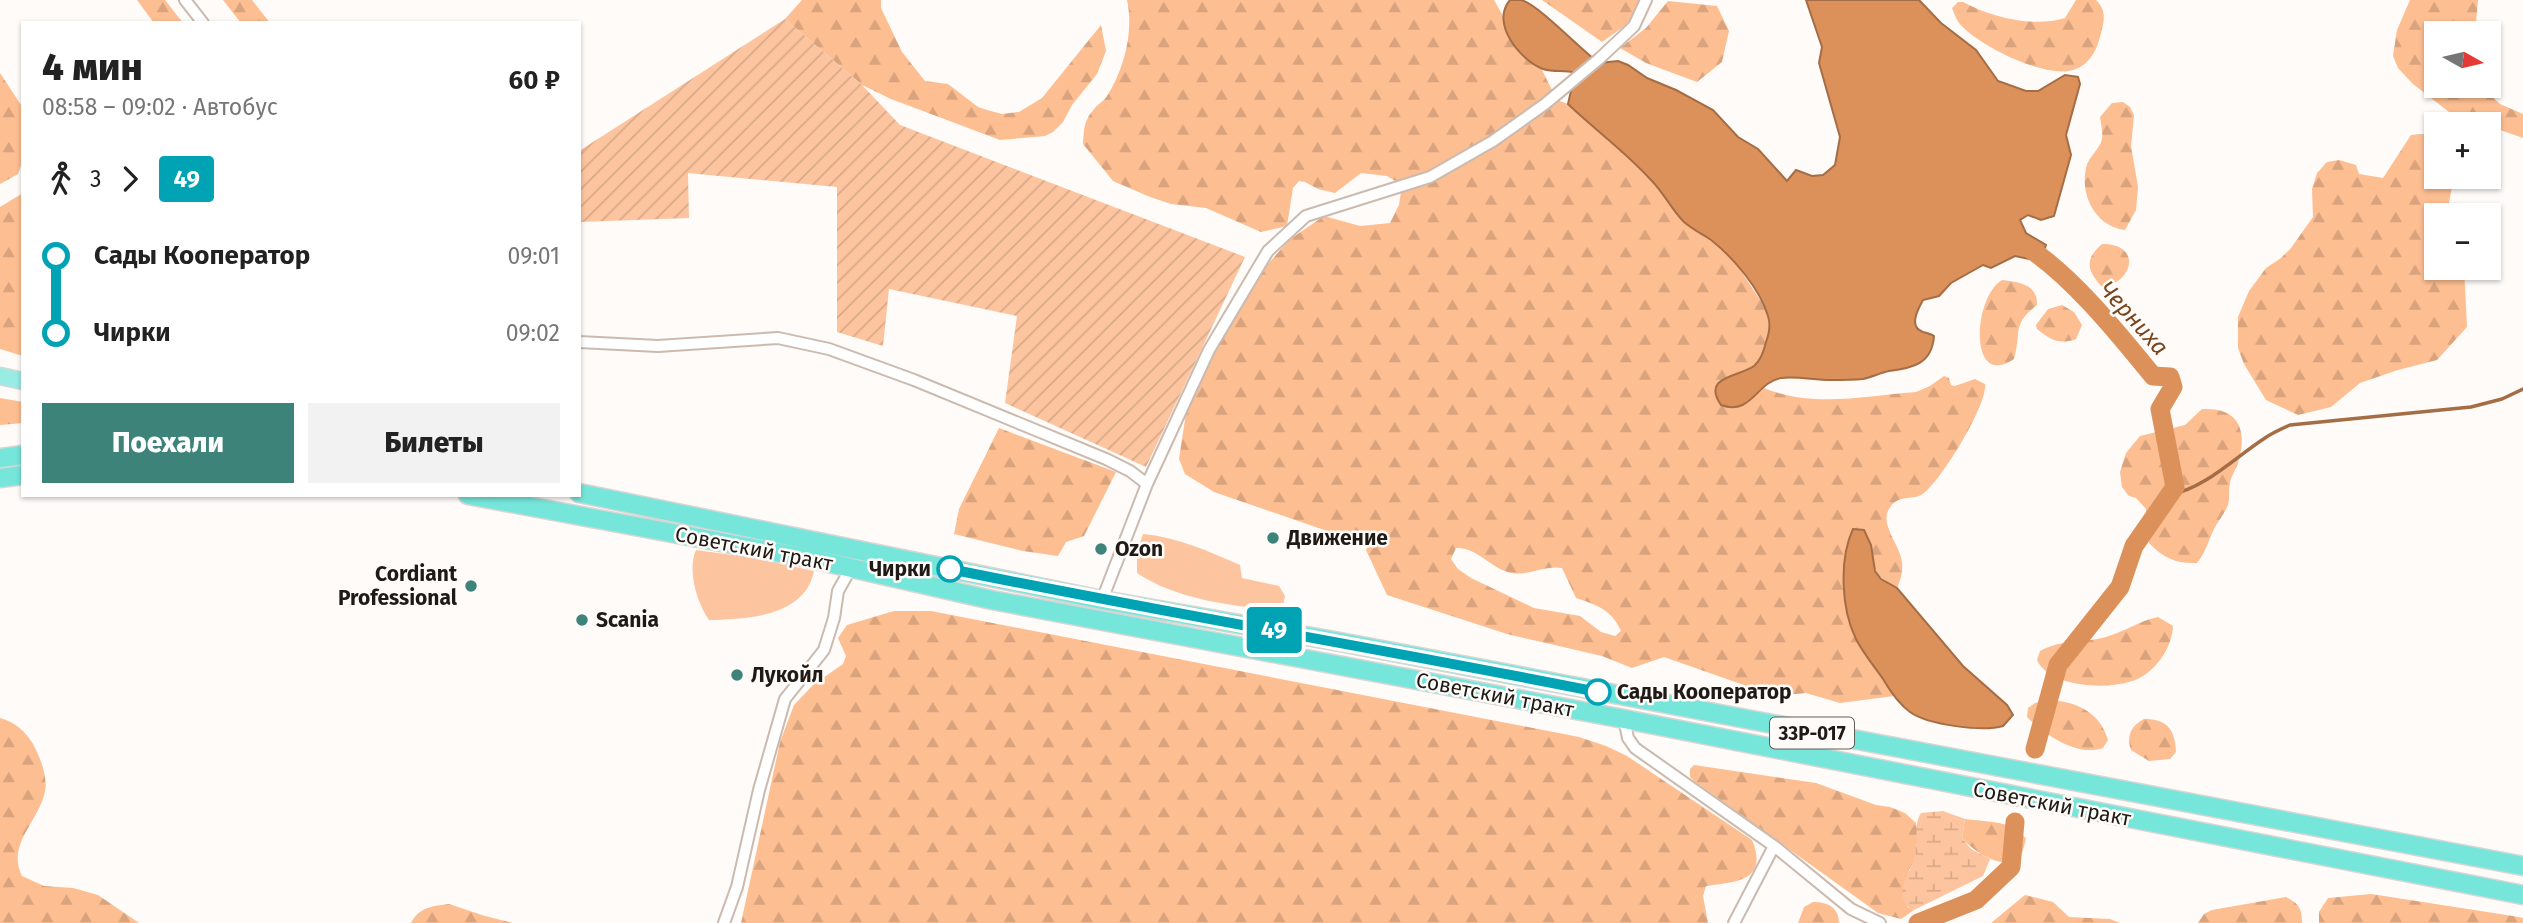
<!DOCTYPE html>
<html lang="ru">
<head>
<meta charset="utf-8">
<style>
  body { margin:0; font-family:"Fira Sans",sans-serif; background:#f2f2f2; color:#222; height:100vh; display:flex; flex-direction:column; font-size:26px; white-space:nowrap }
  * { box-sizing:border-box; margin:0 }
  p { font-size:23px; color:#767676 }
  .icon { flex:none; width:38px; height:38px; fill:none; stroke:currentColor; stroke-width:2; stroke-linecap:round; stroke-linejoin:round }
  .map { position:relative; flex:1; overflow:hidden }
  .details { position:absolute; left:21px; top:21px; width:560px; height:476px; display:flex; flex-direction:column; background:#fff; border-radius:0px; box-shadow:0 2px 5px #0004 }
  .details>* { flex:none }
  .badge { padding:0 14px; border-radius:5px; font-size:24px; line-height:46px }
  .needle { width:46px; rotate:98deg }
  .buttons { position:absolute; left:2424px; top:21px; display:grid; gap:14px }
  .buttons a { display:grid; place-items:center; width:77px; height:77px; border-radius:0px; background:#fff; box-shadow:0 2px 5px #0004; font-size:35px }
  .map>.badge { position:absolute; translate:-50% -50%; box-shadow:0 0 0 4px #fff }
  .legs { display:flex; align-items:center; gap:10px; height:77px; padding:0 21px; font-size:23px }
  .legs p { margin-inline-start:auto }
  .summary { display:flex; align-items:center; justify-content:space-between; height:119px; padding:0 21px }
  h1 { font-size:38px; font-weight:800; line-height:52px }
  .cta { display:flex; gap:14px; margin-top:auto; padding:14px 21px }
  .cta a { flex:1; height:80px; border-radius:0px; background:#3d837a; color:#fff; font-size:28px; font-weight:800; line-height:80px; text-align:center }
  .cta a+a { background:#f2f2f2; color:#222 }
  ul { padding:0 21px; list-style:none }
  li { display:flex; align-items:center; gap:24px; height:77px; font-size:26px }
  li i { display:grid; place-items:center; width:10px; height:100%; margin:0 9px; background:currentColor }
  li i::after { content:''; width:18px; height:18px; margin:-9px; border:5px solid; border-radius:50%; background:#fff }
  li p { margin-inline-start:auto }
  li:first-child i { background:linear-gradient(#0000 50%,currentColor 0) }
  li:last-child i { background:linear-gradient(currentColor 50%,#0000 0) }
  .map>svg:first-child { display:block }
  .grass { fill:#fdc59f }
  .forest { fill:url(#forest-firs); fill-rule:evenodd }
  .wetland { fill:url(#wetland-marsh) }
  .garden { fill:url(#garden-furrows) }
  .water { fill:#dd915a; stroke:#a46d46; stroke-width:2 }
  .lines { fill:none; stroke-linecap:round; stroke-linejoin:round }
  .stream { stroke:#a46d46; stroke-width:3.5 }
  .river { stroke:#dd915a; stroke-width:19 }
  .minor-casing { stroke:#cbbaaf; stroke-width:14 }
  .primary-casing { stroke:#d7d6d5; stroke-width:19 }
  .trunk-casing { stroke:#d7d6d5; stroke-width:21 }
  .minor { stroke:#fff; stroke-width:10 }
  .primary { stroke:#98ece3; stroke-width:16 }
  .trunk { stroke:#76e6da; stroke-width:18 }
  .line-1-casing { stroke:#fff; stroke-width:16 }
  .line-1 { stroke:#00a3b4; stroke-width:10 }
  .poi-dot { fill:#3d837a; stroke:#fefbf8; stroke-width:2.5 }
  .stop-1-dot { fill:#fff; stroke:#00a3b4; stroke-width:3.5 }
  .labels { text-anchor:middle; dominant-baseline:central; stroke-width:5; stroke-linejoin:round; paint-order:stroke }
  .shield { fill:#fefbf8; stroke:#635e5a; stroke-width:2 }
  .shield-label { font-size:19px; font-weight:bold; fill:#201a16 }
  .poi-label { font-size:21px; font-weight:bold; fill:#201a16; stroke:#fefbf8; text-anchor:start }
  .street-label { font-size:21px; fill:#201a16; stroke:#fefbf8 }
  .stop-label { font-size:21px; font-weight:bold; fill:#201a16; stroke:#fefbf8; text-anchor:end }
  .water-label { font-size:23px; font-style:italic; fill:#77441c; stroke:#fefbf8 }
</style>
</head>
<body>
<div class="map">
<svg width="2523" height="923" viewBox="0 0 2523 923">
  <defs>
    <pattern id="forest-firs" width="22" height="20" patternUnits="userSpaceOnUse" patternTransform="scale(1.75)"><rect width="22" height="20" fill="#fdbe92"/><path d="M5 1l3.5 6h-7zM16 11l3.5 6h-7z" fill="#d9a37d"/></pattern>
    <pattern id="wetland-marsh" width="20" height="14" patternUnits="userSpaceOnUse" patternTransform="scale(1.75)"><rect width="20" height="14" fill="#fdc59f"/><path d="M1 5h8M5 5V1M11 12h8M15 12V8" fill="none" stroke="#d9a988"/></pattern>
    <pattern id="garden-furrows" width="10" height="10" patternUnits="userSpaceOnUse" patternTransform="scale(1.75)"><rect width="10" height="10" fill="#fdc59f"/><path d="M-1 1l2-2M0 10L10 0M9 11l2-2" fill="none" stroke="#d9a988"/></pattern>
  </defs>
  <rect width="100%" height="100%" fill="#fefbf8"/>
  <path class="grass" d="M 1143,534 C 1177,537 1208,551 1240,565 L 1242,578 L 1279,586 L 1285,596 L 1282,612 C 1233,605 1179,601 1137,573 L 1137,552 Z
    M 696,550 L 754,558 L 814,571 C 805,617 747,619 709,620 C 697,603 687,570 696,550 Z"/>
  <path class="forest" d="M 137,0 L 165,0 L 183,23 L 154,23 Z
    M 223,0 L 252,0 L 270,23 L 241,23 Z
    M 802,0 L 881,0 L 881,8 L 902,52 L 925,81 L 948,84 L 978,107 L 987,110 L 1002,114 L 1019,112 L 1042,98 L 1101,25 L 1106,51 L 1097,74 L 1072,105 L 1063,122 L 1053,132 L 1045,136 L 1000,140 L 891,99 L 862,85 L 785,19 Z
    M 1127,0 L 1494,0 L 1503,16 L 1507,35 L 1528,59 L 1541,68 L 1557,100 L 1568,104 L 1627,155 L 1654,182 L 1685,222 L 1732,257 L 1762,303 L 1768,315 L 1770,326 L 1763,353 L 1756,364 L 1745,371 L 1722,379 L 1746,404 L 1764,388 C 1812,408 1865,396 1916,392 L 1930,386 L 1944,376 L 1949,378 L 1951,385 L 1955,386 L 1975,379 L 1985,384 C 1988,404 1939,485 1921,495 C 1911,500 1900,495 1891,506 C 1877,523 1900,544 1902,562 C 1903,572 1901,579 1897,588 C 1875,576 1872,569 1871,545 L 1846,555 L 1847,609 L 1872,663 L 1894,696 L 1840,703 L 1806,693 L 1775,696 L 1664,657 L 1632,668 L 1602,656 L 1507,634 L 1387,595 L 1366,550 L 1369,544 L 1364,538 L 1333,533 L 1214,492 L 1185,474 L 1179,459 L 1186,413 L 1221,338 L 1262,271 L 1289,240 L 1324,216 L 1360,226 L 1390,223 L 1399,205 L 1402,185 L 1387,176 L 1361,173 L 1335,193 L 1318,189 L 1305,182 L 1299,181 L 1293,188 L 1287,226 L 1261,232 L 1206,208 L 1171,204 L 1150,197 L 1113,181 L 1083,144 C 1084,129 1084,120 1095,108 C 1098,104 1104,101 1107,96 C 1124,69 1134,32 1127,0 ZM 1456,548 C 1478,547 1492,570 1512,573 C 1529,576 1544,565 1562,568 L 1576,598 C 1597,605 1612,610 1621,631 L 1615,636 L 1601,632 L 1580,616 L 1534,608 L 1471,578 L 1458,569 L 1451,559 Z
    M 1542,0 L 1644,0 L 1626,25 L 1602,42 Z
    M 2076,0 L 2096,0 C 2105,9 2105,17 2102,29 C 2098,46 2093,62 2076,69 C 2048,81 1977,45 1959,23 C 1956,19 1954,13 1952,8 L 1958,2 L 1963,2 C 1991,17 2033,28 2065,18 Z
    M 2410,0 L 2478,0 L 2475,33 L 2436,33 L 2436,86 L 2480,86 L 2500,104 L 2523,114 L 2523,138 L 2449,112 L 2413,84 L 2398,68 L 2393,56 L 2397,30 Z
    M 1668,1 L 1717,6 L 1729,31 L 1722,62 L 1697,82 L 1646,63 L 1620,48 L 1646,28 Z
    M 0,73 L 23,108 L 23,160 L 18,174 L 0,184 Z
    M 2123,102 L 2130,107 L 2134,115 L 2131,146 L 2138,187 L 2136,210 L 2125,230 C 2095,226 2080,195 2086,168 C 2088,157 2100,149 2102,139 C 2103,132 2101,124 2100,117 L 2112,103 Z
    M 2436,133 L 2436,177 L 2454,177 L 2449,202 L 2450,215 L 2436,215 L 2436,268 L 2464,268 L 2467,327 L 2437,360 L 2398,370 L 2360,383 L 2331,407 L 2298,415 L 2266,400 L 2244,364 L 2238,348 L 2238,317 L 2249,291 L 2266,268 L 2281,258 L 2291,248 L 2313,217 L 2312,189 L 2317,173 L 2327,162 L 2339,160 L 2356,165 L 2359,174 L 2383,178 L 2411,135 Z
    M 23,193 L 23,356 L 0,349 L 0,207 Z
    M 2102,244 C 2141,243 2135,282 2102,287 C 2087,270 2084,260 2102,244 Z
    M 2002,280 C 2018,282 2038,284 2037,305 C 2011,325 2022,331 2014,359 C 1968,390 1973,297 2002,280 Z
    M 2062,305 L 2074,312 L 2082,325 L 2076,339 C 2059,345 2051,340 2037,329 L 2036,325 L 2048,309 Z
    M 0,398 L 23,402 L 23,423 L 0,425 Z
    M 2202,409 C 2239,407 2248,430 2238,463 C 2236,470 2231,476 2230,483 C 2228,490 2230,498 2228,505 C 2225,513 2218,521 2214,529 C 2208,541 2206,552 2197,563 C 2177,564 2163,558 2149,543 L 2146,509 L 2136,498 L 2129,496 L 2122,487 L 2120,472 L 2126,453 L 2140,436 L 2185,425 Z
    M 999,428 L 1116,472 L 1084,536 L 1066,542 L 1058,556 L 1023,551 L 954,534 L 959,509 Z
    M 894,611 L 931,611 L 1579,737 L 1606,746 L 1627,756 L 1752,840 C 1769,881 1736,882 1706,886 L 1703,896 L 1708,923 L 741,923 L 780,742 L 794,705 L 813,685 L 843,664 L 846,656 L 838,638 L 847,625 Z
    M 2158,617 L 2173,626 C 2172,646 2159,666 2143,676 C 2118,692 2050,689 2037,660 L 2040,651 C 2065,638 2080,644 2106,637 C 2124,632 2139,621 2158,617 Z
    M 2048,700 C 2076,701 2100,712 2108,740 L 2103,748 C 2077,757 2045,735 2027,717 L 2028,708 L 2035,703 Z
    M 0,718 C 15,722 25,731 33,744 C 40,757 48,777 45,791 C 39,822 6,844 22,876 L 44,886 L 73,888 L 98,895 L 139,923 L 0,923 Z
    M 2144,719 C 2167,719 2175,729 2176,752 L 2170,759 L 2149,761 L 2131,750 C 2126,736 2131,726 2144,719 Z
    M 1694,765 L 1816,783 L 1876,805 L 1890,807 L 1905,813 L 1916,823 L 1918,836 L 1915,859 L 1909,870 L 1907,907 L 1914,910 L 1901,919 L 1878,913 L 1694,781 L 1690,777 L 1690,769 Z
    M 1965,819 C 1985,822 2015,820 2026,839 C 2024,845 2023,856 2017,859 C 2000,870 1972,850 1962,838 Z
    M 2371,894 L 2513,916 L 2523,918 L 2523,923 L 2319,923 L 2319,912 L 2328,898 Z
    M 2025,895 L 2053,902 L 2069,917 L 2110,919 L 2120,923 L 1991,923 Z
    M 2286,897 C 2299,904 2302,908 2302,923 L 2198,923 L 2204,914 L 2212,910 Z
    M 1813,902 C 1827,902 1839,907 1839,923 L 1798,923 L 1804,907 Z
    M 449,904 L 485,916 L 513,923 L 411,923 C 419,907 433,906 449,904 Z"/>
  <path class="wetland" d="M 1943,811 L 1965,819 L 1962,838 L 1971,849 L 1990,859 L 1983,876 L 1914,910 C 1908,908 1905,905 1903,898 C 1900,883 1912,870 1915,856 C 1919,841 1913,825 1921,813 Z"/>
  <path class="garden" d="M 785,19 L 862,85 L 900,125 L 1245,257 L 1146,467 L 1005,403 L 1017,316 L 889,289 L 883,346 L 837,332 L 837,187 L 688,173 L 689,218 L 579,222 L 579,151 Z"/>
  <path class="water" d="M 1510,0 C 1511,0 1520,0 1521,0 C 1538,4 1581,50 1599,63 L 1618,61 L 1628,65 L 1647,78 L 1676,90 L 1713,110 L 1738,137 L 1758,149 L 1787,181 L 1796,170 L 1812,176 L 1823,175 L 1835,165 L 1840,137 L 1819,63 L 1822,47 L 1806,0 L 1919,0 L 1941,23 L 1976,50 L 1998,81 L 2026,91 L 2038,91 L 2065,75 L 2078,77 L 2080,84 L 2066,135 L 2071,155 L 2054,216 L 2041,220 L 2028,215 L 2020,220 L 2026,233 L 2046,245 L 2042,256 L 2034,260 L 2015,256 L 1991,268 L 1983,265 L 1951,283 L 1939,296 L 1923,300 C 1918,309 1908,327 1923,332 C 1927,333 1931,334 1934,336 C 1932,364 1913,368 1889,371 C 1880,373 1872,377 1863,379 C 1852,380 1841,380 1830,380 C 1814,380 1797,376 1781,378 C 1756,382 1752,416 1721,405 C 1701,376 1739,377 1754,366 C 1761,360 1764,351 1766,342 C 1769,334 1771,325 1768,316 C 1760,289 1733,257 1711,240 C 1702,234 1692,229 1684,222 C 1672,210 1664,193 1651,180 C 1626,152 1595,130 1568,104 L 1575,73 C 1565,69 1555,73 1543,69 C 1520,60 1490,23 1510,0 Z
    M 1853,529 L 1864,530 L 1871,545 L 1875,571 L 1881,579 L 1897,588 L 1963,666 L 2007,705 L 2013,715 L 2003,726 C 1983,732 1928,725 1910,712 C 1899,704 1890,691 1883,679 C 1874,666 1863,653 1856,639 C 1841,609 1839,559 1853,529 Z"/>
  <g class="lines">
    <path class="stream" d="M 2170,495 C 2207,487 2234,458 2265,438 C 2272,433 2281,429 2290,425 L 2471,407 L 2502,399 L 2523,389"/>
    <path class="river" d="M 2021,243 C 2069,272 2118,333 2153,376 L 2170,377 L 2173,387 L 2160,409 L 2175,487 L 2134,546 L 2120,587 L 2058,665 L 2035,749
      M 1918,923 L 1976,900 L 2011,867 L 2015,822"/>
    <g class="minor-casing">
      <path id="minor" d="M 185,0 L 203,23
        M 579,342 L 658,346 L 778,338 L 829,349 L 914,380 L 1106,459 L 1130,471 L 1147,484
        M 1102,600 L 1147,484 L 1209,350 L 1268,251 L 1306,216 L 1430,177 L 1493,141 L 1545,104 L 1599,59 L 1634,26 L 1646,0
        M 1624,719 L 1628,738 L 1635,748 L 1774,846 L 1851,909 L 1880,923
        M 724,923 L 737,887 L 759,790 L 785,699 L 824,650 L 834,618 L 838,591 L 851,568
        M 1734,923 L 1774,846"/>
    </g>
    <g class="primary-casing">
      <path id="primary" d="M 0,376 L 23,381"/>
    </g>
    <g class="trunk-casing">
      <path id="trunk" d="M 0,458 L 23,455
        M 0,478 L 23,475
        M 579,493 L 1102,600 L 1340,642 L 2523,866
        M 468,495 L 812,559 L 992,600 L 1624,719 L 2523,895"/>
    </g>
    <use href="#minor" class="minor"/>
    <use href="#primary" class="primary"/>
    <use href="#trunk" class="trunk"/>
  </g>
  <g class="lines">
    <g class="line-1-casing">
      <path id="line-1" d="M 950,569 C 1165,613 1382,649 1598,692"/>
    </g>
    <use href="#line-1" class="line-1"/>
  </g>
  <g class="poi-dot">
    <circle cx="1273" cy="538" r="7"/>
    <circle cx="1101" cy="549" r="7"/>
    <circle cx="471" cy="586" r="7"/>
    <circle cx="582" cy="620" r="7"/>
    <circle cx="737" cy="675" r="7"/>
  </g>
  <g class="stop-1-dot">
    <circle cx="950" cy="569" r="12"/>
    <circle cx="1598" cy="692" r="12"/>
  </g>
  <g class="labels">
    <rect class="shield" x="1770" y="717.5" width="84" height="31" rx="5"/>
    <g class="shield-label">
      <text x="1812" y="733">33Р-017</text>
    </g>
    <g class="poi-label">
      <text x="1287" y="538">Движение</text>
      <text x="1115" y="549">Ozon</text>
      <text x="457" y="574" text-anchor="end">Cordiant<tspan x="457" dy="24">Professional</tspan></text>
      <text x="596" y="620">Scania</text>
      <text x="751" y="675">Лукойл</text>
    </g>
    <g class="street-label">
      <text transform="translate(754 549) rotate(11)">Советский тракт</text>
      <text transform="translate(1495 695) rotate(11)">Советский тракт</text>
      <text transform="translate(2052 804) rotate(11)">Советский тракт</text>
    </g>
    <g class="stop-label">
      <text x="931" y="569">Чирки</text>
      <text x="1617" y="692" text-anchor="start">Сады Кооператор</text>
    </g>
    <g class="water-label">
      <text transform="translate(2134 318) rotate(48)">Черниха</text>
    </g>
  </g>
</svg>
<div class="buttons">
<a><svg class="needle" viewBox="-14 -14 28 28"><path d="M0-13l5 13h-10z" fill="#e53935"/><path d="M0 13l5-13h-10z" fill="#767676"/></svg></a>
<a>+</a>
<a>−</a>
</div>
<b class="badge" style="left:1274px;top:630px;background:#00a3b4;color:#fff">49</b>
<section class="details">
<div class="summary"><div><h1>4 мин</h1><p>08:58 – 09:02 · Автобус</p></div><b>60 ₽</b></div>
<div class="legs"><svg class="icon" aria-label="walk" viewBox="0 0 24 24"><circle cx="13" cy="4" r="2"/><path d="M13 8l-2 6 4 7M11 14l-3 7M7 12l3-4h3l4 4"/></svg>3<svg class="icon" aria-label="forward" viewBox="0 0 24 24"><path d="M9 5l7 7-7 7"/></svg><b class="badge" style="background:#00a3b4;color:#fff">49</b></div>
<ul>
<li><i style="color:#00a3b4"></i><b>Сады Кооператор</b><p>09:01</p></li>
<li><i style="color:#00a3b4"></i><b>Чирки</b><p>09:02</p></li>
</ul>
<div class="cta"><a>Поехали</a><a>Билеты</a></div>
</section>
</div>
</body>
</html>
